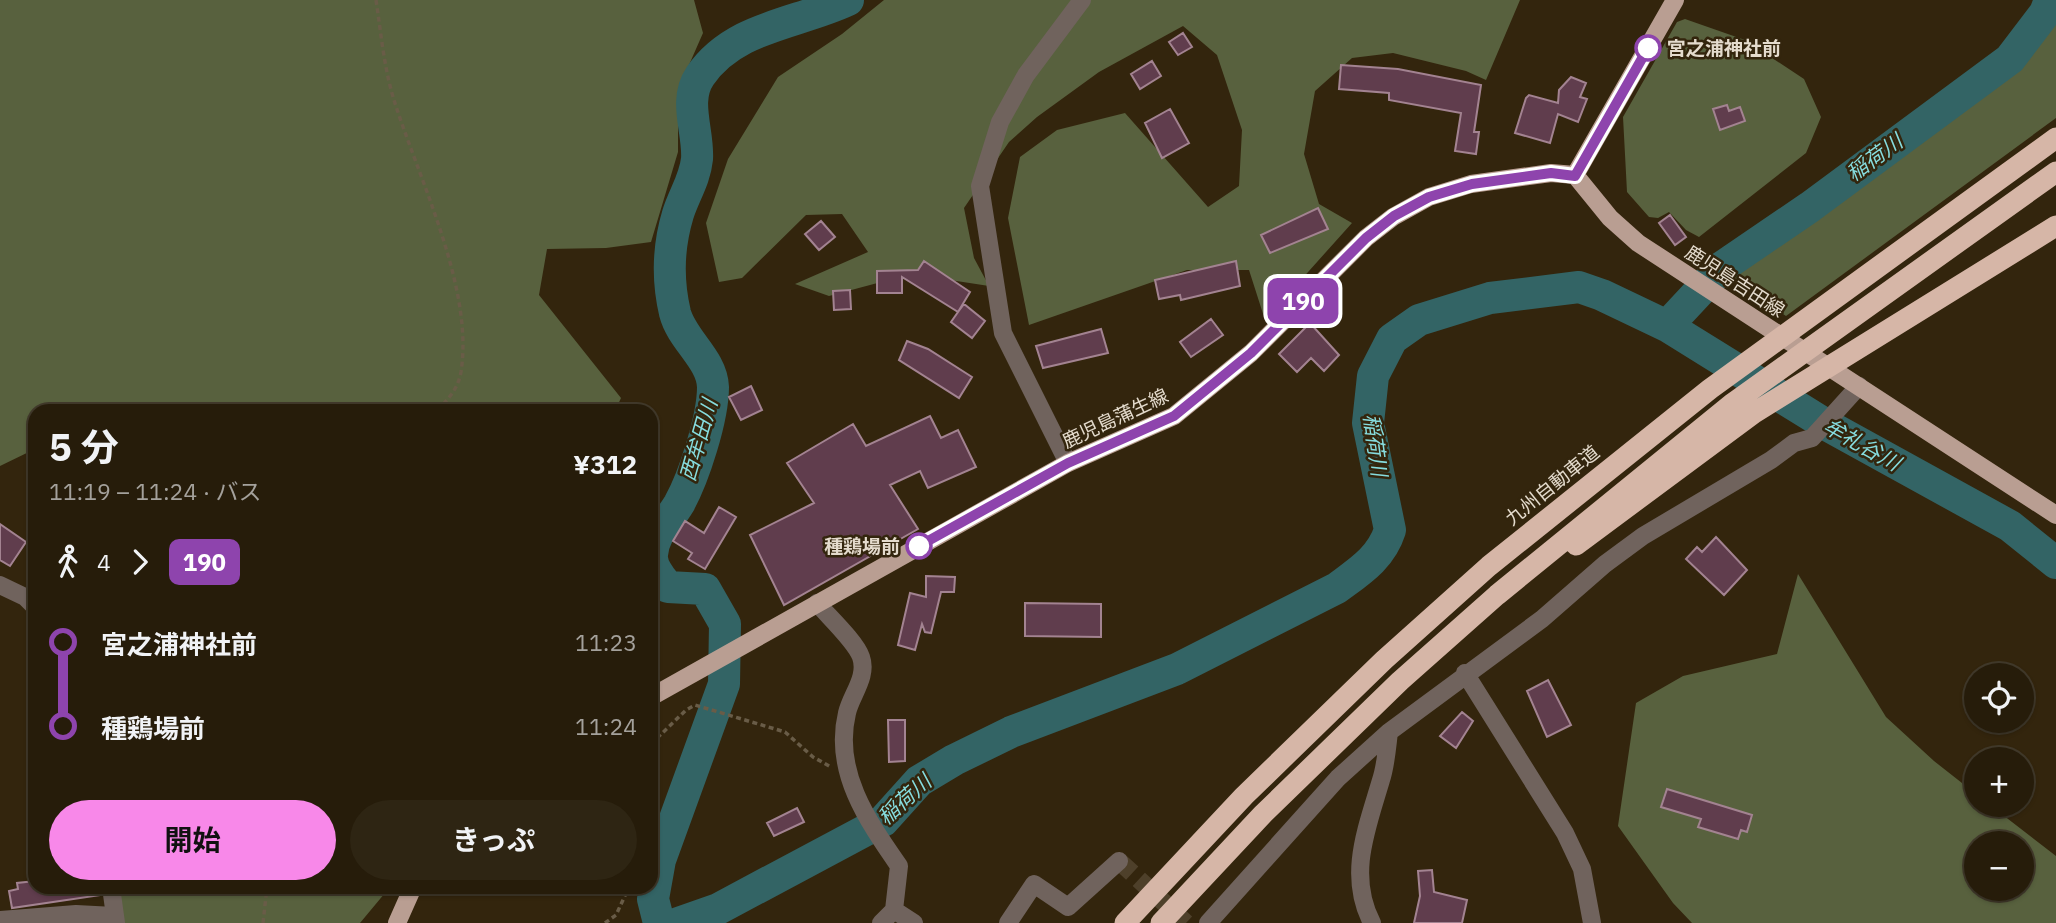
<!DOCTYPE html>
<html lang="ja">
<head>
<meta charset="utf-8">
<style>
  body { margin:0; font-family:"IBM Plex Sans","Noto Sans JP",sans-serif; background:#2e2513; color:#f1f3f6; height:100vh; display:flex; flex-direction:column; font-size:26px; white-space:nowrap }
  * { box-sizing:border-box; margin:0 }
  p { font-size:23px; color:#a4a19c }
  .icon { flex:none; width:38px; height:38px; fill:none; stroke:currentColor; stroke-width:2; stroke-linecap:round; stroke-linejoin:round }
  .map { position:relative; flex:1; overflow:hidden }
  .details { position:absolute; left:28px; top:404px; width:630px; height:490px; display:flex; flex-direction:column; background:#261c0a; border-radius:21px; box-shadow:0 2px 5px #0004,0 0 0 2px #423a2b }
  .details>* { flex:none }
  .badge { padding:0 14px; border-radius:10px; font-size:24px; line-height:46px }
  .fabs { position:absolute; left:1964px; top:663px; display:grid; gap:14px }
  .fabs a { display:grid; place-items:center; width:70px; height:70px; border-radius:50%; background:#261c0a; box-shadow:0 2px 5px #0004,0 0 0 2px #423a2b; font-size:35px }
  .map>.badge { position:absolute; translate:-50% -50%; box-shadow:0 0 0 4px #fff }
  .legs { display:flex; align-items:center; gap:10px; height:77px; padding:0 21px; font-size:23px }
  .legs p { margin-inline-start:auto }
  .head { display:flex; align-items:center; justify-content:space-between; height:119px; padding:0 21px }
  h1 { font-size:38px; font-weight:700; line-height:52px }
  .button { display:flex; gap:14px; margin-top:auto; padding:14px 21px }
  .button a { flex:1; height:80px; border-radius:42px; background:#f888e9; color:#111; font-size:28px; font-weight:700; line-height:80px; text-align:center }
  .button a+a { background:#2e2513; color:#f1f3f6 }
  ul { padding:0 21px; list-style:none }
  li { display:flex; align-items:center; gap:24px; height:84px; font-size:26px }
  li i { display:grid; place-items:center; width:10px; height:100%; margin:0 9px; background:currentColor }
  li i::after { content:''; width:18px; height:18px; margin:-9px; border:5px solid; border-radius:50%; background:#261c0a }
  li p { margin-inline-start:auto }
  li:first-child i { background:linear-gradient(#0000 50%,currentColor 0) }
  li:last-child i { background:linear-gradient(currentColor 50%,#0000 0) }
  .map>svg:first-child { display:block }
  .forest { fill:#58613e; fill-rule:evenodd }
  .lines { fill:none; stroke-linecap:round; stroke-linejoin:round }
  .river { stroke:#336465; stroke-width:32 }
  .building { fill:#603d4d; stroke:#a38391; stroke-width:2 }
  .street-tunnel { stroke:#4e402a; stroke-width:18; stroke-dasharray:18 9; stroke-linecap:butt }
  .path { stroke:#695c47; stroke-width:3.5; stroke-dasharray:5 3.5; stroke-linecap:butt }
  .street { stroke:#70635d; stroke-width:18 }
  .primary { stroke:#b99e92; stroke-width:18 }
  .highway { stroke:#d6b6a7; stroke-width:21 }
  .line-1-casing { stroke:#fff; stroke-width:16 }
  .line-1 { stroke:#8e44ad; stroke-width:10 }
  .stop-1-dot { fill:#fff; stroke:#8e44ad; stroke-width:3.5 }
  .labels { text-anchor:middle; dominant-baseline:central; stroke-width:5; stroke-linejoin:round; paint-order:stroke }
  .stop-label { font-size:19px; font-weight:bold; fill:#e4dbcd; stroke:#33250d; text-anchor:start }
  .street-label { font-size:19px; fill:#e4dbcd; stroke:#33250d }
  .water-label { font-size:21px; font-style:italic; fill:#86dcde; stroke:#33250d }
</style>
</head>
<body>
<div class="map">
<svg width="2056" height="923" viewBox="0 0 2056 923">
  <rect width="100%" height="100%" fill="#33250d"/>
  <path class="forest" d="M 0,0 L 694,0 L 703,33 L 678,90 L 678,152 L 651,242 L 606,248 L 547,249 L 539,295 L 621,398 L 615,411 L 118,411 L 116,408 L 98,411 L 35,411 L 35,449 L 0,466 Z
    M 884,0 L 1520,0 L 1486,80 L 1466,71 L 1393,53 L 1352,58 L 1315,91 L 1304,154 L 1319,204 L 1352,223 L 1265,320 L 1249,270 L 1187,270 L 1029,325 L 1008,218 L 1020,157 L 1057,130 L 1125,113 L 1208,207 L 1239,186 L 1242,130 L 1217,55 L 1183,26 L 1099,72 L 1037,117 L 1009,142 L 964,208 L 974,258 L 989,286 L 911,274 L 829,296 L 795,284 L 868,252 L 842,214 L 806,215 L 742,278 L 719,282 L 706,223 L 728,159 L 778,77 L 842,34 Z
    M 2056,7 L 2056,118 L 1786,316 L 1728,278 L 1734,270 L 1849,192 L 2009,74 L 2042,32 Z
    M 1685,19 L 1745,40 L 1804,79 L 1821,117 L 1806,153 L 1699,237 L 1686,230 L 1669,212 L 1658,218 L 1649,217 L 1627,192 L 1623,117 L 1677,22 Z
    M 1798,574 L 1886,717 L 1934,761 L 1976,794 L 1976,805 L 1990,805 L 2056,856 L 2056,923 L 1692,923 L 1673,903 L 1618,826 L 1636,703 L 1683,676 L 1777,654 ZM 1976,844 L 2021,844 L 2021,889 L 1976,889 Z
    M 119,887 L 390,887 L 360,923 L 124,923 Z"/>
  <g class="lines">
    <path class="river" d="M 1667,326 L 1722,267 L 1810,207 L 2010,59 L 2045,13 L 2050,0
      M 659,923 L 653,899 L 660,860 L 724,684 L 725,624 L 705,589 L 668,587 C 661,578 651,567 652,555 C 653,534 669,521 679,504 C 694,477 713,418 713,387 C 712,359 682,340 675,313 C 667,279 668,247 678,214 C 684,195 695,179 697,159 C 699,132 683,101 700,76 C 734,26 797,24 848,0
      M 678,923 L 718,909 L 883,821 L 919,781 L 954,760 L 1011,732 L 1177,669 L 1337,588 C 1360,571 1381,558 1390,530 L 1368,423 L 1373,376 L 1392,339 L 1419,320 L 1490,298 L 1579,287 L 1602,295 L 1667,326 L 1825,424 L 2010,526 L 2056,563"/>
  </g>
  <path class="building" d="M 1183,33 L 1192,47 L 1178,55 L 1169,42 Z
    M 1152,61 L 1161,76 L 1140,89 L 1131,74 Z
    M 1341,65 L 1398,69 L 1481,85 L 1474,132 L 1479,132 L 1476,154 L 1455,151 L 1461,113 L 1389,100 L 1389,93 L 1339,89 Z
    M 1571,77 L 1586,83 L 1580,97 L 1587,99 L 1578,122 L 1558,114 L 1550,143 L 1515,133 L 1526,98 L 1529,95 L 1558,103 L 1559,90 Z
    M 1727,105 L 1729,111 L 1740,107 L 1745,121 L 1720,130 L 1713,109 Z
    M 1170,109 L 1189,143 L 1162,158 L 1145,123 Z
    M 1318,208 L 1328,229 L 1270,253 L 1261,235 Z
    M 1670,215 L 1686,237 L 1675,245 L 1659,223 Z
    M 821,221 L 835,237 L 819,250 L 805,234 Z
    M 924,261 L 970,292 L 958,312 L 964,304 L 985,321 L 972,338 L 951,322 L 958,312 L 902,277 L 902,293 L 877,293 L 877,271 L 918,270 Z
    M 1236,261 L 1240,286 L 1181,300 L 1180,295 L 1159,299 L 1155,280 Z
    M 850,290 L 851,309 L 834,310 L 833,291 Z
    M 1211,319 L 1223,335 L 1191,357 L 1180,342 Z
    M 1310,323 L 1339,355 L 1324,371 L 1311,358 L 1297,372 L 1279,354 Z
    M 1101,329 L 1108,353 L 1043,368 L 1036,346 Z
    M 907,341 L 928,349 L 972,377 L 959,398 L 899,360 Z
    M 751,386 L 762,410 L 741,420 L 729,397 Z
    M 930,416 L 941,438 L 958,430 L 976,467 L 928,488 L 920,471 L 890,485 L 918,529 L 784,605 L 750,535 L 814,503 L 787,463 L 853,424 L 866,446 Z
    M 719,507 L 736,517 L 705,569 L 688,559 L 692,553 L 673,541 L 685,521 L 704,533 Z
    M 0,524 L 26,542 L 10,566 L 0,560 Z
    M 1716,537 L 1747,570 L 1724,595 L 1686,559 L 1697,547 L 1702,552 Z
    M 926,576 L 955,577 L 954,592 L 941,592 L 931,633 L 925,632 L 922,624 L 915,650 L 898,645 L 910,593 L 926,597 Z
    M 1025,603 L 1101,604 L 1101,637 L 1025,636 Z
    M 1548,680 L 1571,725 L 1547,737 L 1527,691 Z
    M 1462,712 L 1473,721 L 1456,748 L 1440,736 Z
    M 888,720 L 905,720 L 905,761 L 889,762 Z
    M 1667,789 L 1752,815 L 1747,832 L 1741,830 L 1738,839 L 1698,827 L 1701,819 L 1661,807 Z
    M 797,808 L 804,822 L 774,836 L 767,823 Z
    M 1432,870 L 1434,892 L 1467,900 L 1462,923 L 1414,923 L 1420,896 L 1418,871 Z
    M 35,881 L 35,887 L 100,887 L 101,895 L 12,908 L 9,891 L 18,889 L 17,883 Z"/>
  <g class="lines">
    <path class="street-tunnel" d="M 1119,861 L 1186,923"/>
    <path class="path" d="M 376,0 C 381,33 384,68 394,100 C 419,180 474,288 461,372 C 458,389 448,400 436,411
      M 651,744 L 686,710 L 695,705 L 785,732 L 813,757 L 831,767
      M 263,923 L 267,887
      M 605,923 L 616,915 L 629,887"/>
    <path class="street" d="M 1068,463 L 1003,333 L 980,186 L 1000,122 L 1026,75 L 1082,0
      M 0,585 L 25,597 L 35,607
      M 817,603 C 829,617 856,642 861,657 C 868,677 851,695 847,713 C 833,771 867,820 899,866 L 894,910 L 881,923
      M 1465,673 L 1565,833 L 1582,869 L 1592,923
      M 111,887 L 116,923
      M 894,910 L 914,923
      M 0,920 L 76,914 L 114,916
      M 1008,923 L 1034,884 L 1068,907 L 1119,861
      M 1208,923 L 1338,778 L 1389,732 L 1542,619 L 1605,564 L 1643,536 L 1771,460 L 1794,443 L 1812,438 L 1859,386
      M 1372,923 C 1347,875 1367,828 1381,780 C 1386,765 1387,748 1389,732"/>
    <path class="primary" d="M 1575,175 L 1610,218 L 1638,243 L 2056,515
      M 1575,175 L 1675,0
      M 651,697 L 1068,463 L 1174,416 L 1251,353 L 1366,238 L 1393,217 L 1429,197 L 1471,184 L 1551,173 L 1575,175
      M 397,923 L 413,887"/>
    <path class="highway" d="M 1576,545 L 1754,413 L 2056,226
      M 1125,923 L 1244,796 L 1384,660 L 1489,566 L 1710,389 L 2056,138
      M 1161,923 L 1263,814 L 1400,681 L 1497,595 L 1733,403 L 2056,172"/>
  </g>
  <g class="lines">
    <g class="line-1-casing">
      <path id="line-1" d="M 919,546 L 1068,463 L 1174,416 L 1251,353 L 1366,238 L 1394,216 L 1429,197 L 1472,184 L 1551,173 L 1575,176 L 1648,48"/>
    </g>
    <use href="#line-1" class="line-1"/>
  </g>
  <g class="stop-1-dot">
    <circle cx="1648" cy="48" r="12"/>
    <circle cx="919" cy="546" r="12"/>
  </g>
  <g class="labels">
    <g class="stop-label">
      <text x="1667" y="48">宮之浦神社前</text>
      <text x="900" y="546" text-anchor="end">種鶏場前</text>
    </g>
    <g class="street-label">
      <text transform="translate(1735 281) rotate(33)">鹿児島吉田線</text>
      <text transform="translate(1115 418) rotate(-25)">鹿児島蒲生線</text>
      <text transform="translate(1552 485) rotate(-39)">九州自動車道</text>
    </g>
    <g class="water-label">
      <text transform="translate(1874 157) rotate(-36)">稲荷川</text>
      <text transform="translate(698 440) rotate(-74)">西牟田川</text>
      <text transform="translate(1862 444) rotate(29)">牟礼谷川</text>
      <text transform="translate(1376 445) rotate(82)">稲荷川</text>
      <text transform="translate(904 799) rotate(-42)">稲荷川</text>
    </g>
  </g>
</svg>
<div class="fabs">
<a><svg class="icon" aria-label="locate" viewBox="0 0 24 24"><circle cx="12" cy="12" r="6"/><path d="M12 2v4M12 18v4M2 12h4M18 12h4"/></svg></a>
<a>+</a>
<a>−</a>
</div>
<b class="badge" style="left:1303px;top:301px;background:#8e44ad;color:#fff">190</b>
<section class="details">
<div class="head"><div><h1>5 分</h1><p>11:19 – 11:24 · バス</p></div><b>¥312</b></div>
<div class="legs"><svg class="icon" aria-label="walk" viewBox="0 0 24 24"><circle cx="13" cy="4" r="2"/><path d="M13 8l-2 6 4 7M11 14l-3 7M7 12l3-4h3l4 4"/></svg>4<svg class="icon" aria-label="forward" viewBox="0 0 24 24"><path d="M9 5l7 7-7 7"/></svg><b class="badge" style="background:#8e44ad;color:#fff">190</b></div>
<ul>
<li><i style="color:#8e44ad"></i><b>宮之浦神社前</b><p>11:23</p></li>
<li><i style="color:#8e44ad"></i><b>種鶏場前</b><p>11:24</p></li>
</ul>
<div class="button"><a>開始</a><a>きっぷ</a></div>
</section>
</div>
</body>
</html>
